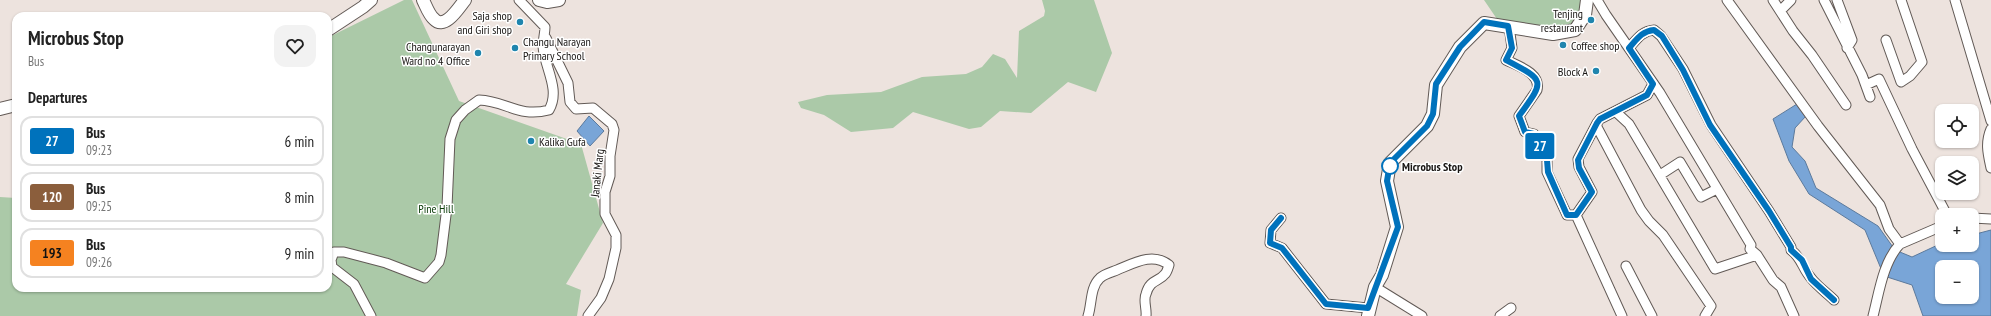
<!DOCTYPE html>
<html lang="en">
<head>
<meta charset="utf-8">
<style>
  body { margin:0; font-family:"PT Sans Narrow",sans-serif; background:#f2f2f2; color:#222; height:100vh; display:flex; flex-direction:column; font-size:15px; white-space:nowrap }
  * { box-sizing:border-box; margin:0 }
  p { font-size:13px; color:#767676 }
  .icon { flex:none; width:22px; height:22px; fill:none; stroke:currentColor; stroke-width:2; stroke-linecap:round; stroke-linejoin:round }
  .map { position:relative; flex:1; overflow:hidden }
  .panel { position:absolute; left:12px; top:12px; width:320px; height:280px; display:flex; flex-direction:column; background:#fff; border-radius:12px; box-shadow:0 1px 3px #0004 }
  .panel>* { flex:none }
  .badge { padding:0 8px; border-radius:3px; font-size:14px; line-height:26px }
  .controls { position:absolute; left:1935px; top:104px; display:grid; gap:8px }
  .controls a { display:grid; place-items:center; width:44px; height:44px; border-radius:8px; background:#fff; box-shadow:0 1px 3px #0004; font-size:20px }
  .map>.badge { position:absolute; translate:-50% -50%; box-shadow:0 0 0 2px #fff }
  h2 { padding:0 16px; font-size:15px; line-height:36px }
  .round { display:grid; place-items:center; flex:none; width:42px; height:42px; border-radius:12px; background:#f2f2f2 }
  .overview { display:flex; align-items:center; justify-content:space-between; height:68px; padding:0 16px }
  h1 { font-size:19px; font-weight:800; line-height:30px }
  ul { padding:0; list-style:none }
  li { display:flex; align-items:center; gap:12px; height:50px; margin:0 8px 6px; padding:0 8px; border:2px solid #e0e0e0; border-radius:12px }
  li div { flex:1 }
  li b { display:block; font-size:15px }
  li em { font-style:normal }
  li .badge { min-width:44px; font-weight:700; text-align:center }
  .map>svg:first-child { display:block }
  .green { fill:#abc9a8 }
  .water { fill:#79a5d7; stroke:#5c7a9c; fill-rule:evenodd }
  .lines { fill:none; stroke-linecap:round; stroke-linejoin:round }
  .street-casing { stroke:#625a56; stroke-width:11 }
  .secondary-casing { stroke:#625a56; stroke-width:14 }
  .street { stroke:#fff; stroke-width:9 }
  .secondary { stroke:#fff; stroke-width:12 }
  .line-casing { stroke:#fff; stroke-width:9 }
  .line { stroke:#0072bc; stroke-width:6 }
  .poi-dot { fill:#1f85ae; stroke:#fff; stroke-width:1.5 }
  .stop-dot { fill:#fff; stroke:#0072bc; stroke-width:2 }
  .labels { text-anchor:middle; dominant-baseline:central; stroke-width:3; stroke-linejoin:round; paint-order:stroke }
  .poi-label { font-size:12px; fill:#181513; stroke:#fff; text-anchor:end }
  .stop-label { font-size:12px; font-weight:bold; fill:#181513; stroke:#fff; text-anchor:start }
  .street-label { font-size:12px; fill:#181513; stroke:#fff }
  .park-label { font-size:12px; fill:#0b3c09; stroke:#fff }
</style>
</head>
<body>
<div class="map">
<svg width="1991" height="316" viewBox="0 0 1991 316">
  <rect width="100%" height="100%" fill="#ede3de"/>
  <path class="green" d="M 404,0 L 412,0 L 459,101 L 581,144 L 603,223 L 566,284 L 581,290 L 577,316 L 0,316 L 0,197 L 16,198 L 16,288 L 328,288 L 328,42 L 331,36 Z
    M 1042,0 L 1094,0 L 1112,53 L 1096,92 L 1068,82 L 1031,113 L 1000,111 L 981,127 L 969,129 L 913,112 L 893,128 L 851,132 L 824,115 L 801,108 L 798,102 L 827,95 L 881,92 L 922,77 L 966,74 L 982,67 L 993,54 L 1005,59 L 1017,78 L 1019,31 L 1044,16 L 1045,11 Z
    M 1484,0 L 1581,0 L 1583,9 L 1573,31 L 1499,22 Z"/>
  <path class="water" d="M 1797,104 L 1806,116 L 1795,128 L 1792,147 L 1805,161 L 1816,188 L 1878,226 L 1895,250 L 1912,257 L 1942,243 L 1942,245 L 1972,245 L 1972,235 L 1991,230 L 1991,316 L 1923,316 L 1912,285 L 1884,276 L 1865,230 L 1809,194 L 1789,161 L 1773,119 ZM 1942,267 L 1972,267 L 1972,297 L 1942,297 Z
    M 589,116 L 604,131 L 590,146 L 577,131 Z"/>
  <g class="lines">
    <g class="street-casing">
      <path id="street" d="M 1597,0 L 1606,15 L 1660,93 L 1751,245 L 1750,249 L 1757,255 L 1773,280 L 1781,287 L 1794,316
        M 1727,0 L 1818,126 L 1880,205 L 1889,229 L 1900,244 C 1883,262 1879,293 1873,316
        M 1773,0 L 1793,31 L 1812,55 L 1846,105
        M 1824,0 L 1862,75 L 1870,97
        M 1837,0 L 1852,40 L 1847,48
        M 1955,0 L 1991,121
        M 1780,11 L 1791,0
        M 1509,26 L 1512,48 L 1506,60 C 1518,66 1541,73 1537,90 L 1519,116 L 1525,132 L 1534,134 L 1547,160 L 1547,172 L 1567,215 L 1576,215 L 1622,316
        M 546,38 L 568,83 L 570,102 L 576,109 L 593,108 L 612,124 L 614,130 L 610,156 L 610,176 L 605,192 L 605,214 L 616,235 L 616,248 L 609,279 L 601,298 L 588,316
        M 1886,40 L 1901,82 L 1910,76 L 1922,62 L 1901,0
        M 1629,48 C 1637,39 1642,31 1654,30 L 1661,36 L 1683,69 L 1711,125 L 1769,211 L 1791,247 L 1791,250 C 1802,258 1802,268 1811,278 C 1817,286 1827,293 1834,300
        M 1653,84 L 1647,95 L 1600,119 L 1597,123 L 1597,127 L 1641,210 L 1649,221 L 1663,235 L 1711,306 L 1705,316
        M 1866,85 L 1879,79 L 1912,149 L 1947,215
        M 1616,112 L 1629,124 L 1715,269 L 1757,255
        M 1991,129 C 1985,143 1988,154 1991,168
        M 1660,175 L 1680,162 L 1701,197 L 1717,189
        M 1576,215 L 1592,192 L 1579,167 L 1578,159 L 1597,123
        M 1281,218 L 1271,230 L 1270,243 L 1282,248 L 1326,304 L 1368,308
        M 1972,218 L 1991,219
        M 1900,244 L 1942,226
        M 1626,266 L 1652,316
        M 1375,287 L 1422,316
        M 371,316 L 354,284 L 332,267 L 331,260 L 334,252 L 344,252 L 386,263 L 425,278 L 439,262 L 441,255 L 447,207 L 450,139 L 456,120 L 465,110 L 479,100 C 507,101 518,118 549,110 C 561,89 544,67 543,46 C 543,39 545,33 545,27 L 519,0
        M 1088,316 C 1092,304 1090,287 1100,278 C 1104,274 1112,272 1117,270 C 1134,263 1153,252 1169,265 C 1168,268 1167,272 1165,274 C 1159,282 1150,279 1146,294 C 1143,300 1147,309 1146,316
        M 1500,316 L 1511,308"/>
    </g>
    <g class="secondary-casing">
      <path id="secondary" d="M 423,0 C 426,6 429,15 434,19 C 445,31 459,7 465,0
        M 539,0 L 547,2 L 559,0
        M 328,30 L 363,7 L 371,0
        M 0,109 L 16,105
        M 1368,316 L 1375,287 L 1382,275 L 1397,227 L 1387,181 L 1390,163 L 1427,126 L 1433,114 L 1436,85 L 1460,47 L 1484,23 L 1553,34 L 1575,30 L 1585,15 L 1587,0"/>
    </g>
    <use href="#street" class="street"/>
    <use href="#secondary" class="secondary"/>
  </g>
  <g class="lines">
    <g class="line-casing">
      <path id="line" d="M 1281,218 L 1271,230 L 1270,243 L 1282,248 L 1326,304 L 1368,308 L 1398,227 L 1387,181 L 1390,163 L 1427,126 L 1433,114 L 1436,84 L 1460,47 L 1484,22 L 1508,26 L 1512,48 L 1506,60 C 1546,81 1545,80 1519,116 L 1525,132 L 1534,134 L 1547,160 L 1548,172 L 1567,215 L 1576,215 L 1592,192 L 1579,168 L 1578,160 L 1597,123 L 1600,119 L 1647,95 L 1653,84 L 1629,48 C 1637,39 1642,31 1654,30 L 1662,36 L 1683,70 L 1710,125 L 1769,211 L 1791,247 L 1791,250 L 1802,260 L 1811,279 L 1834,300"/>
    </g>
    <use href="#line" class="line"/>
  </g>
  <g class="poi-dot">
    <circle cx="1591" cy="20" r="4"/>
    <circle cx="520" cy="22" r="4"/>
    <circle cx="1563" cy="45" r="4"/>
    <circle cx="515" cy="48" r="4"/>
    <circle cx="478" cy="53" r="4"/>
    <circle cx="1596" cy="71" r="4"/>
    <circle cx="531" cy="141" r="4"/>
  </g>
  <circle class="stop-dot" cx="1390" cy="166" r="8"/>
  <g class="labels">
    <g class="poi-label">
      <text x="1583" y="13">Tenjing<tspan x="1583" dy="14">restaurant</tspan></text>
      <text x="512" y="15">Saja shop<tspan x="512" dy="14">and Giri shop</tspan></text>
      <text x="523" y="41" text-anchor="start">Changu Narayan<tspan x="523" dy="14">Primary School</tspan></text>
      <text x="1571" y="45" text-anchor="start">Coffee shop</text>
      <text x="470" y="46">Changunarayan<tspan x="470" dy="14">Ward no 4 Office</tspan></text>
      <text x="1588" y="71">Block A</text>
      <text x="539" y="141" text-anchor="start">Kalika Gufa</text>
    </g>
    <g class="stop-label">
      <text x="1402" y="166">Microbus Stop</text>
    </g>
    <g class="street-label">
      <text transform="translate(597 173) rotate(-84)">Janaki Marg</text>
    </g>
    <g class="park-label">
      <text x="436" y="208">Pine Hill</text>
    </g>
  </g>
</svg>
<div class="controls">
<a><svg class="icon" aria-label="locate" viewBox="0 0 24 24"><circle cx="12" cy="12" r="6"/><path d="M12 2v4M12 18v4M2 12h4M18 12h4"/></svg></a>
<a><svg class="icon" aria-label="layers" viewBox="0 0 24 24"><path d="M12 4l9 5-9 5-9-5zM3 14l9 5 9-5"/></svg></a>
<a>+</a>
<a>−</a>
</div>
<b class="badge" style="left:1540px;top:146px;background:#0072bc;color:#fff">27</b>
<section class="panel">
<div class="overview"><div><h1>Microbus Stop</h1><p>Bus</p></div><a class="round"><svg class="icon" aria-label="heart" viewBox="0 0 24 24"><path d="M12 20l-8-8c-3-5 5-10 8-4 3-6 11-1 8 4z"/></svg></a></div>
<h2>Departures</h2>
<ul>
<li><span class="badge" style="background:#0072bc;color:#fff">27</span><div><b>Bus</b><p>09:23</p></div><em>6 min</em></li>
<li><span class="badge" style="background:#8b5e3c;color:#fff">120</span><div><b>Bus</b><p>09:25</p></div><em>8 min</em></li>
<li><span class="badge" style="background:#f58220;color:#111">193</span><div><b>Bus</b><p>09:26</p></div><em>9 min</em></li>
</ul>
</section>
</div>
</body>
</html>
